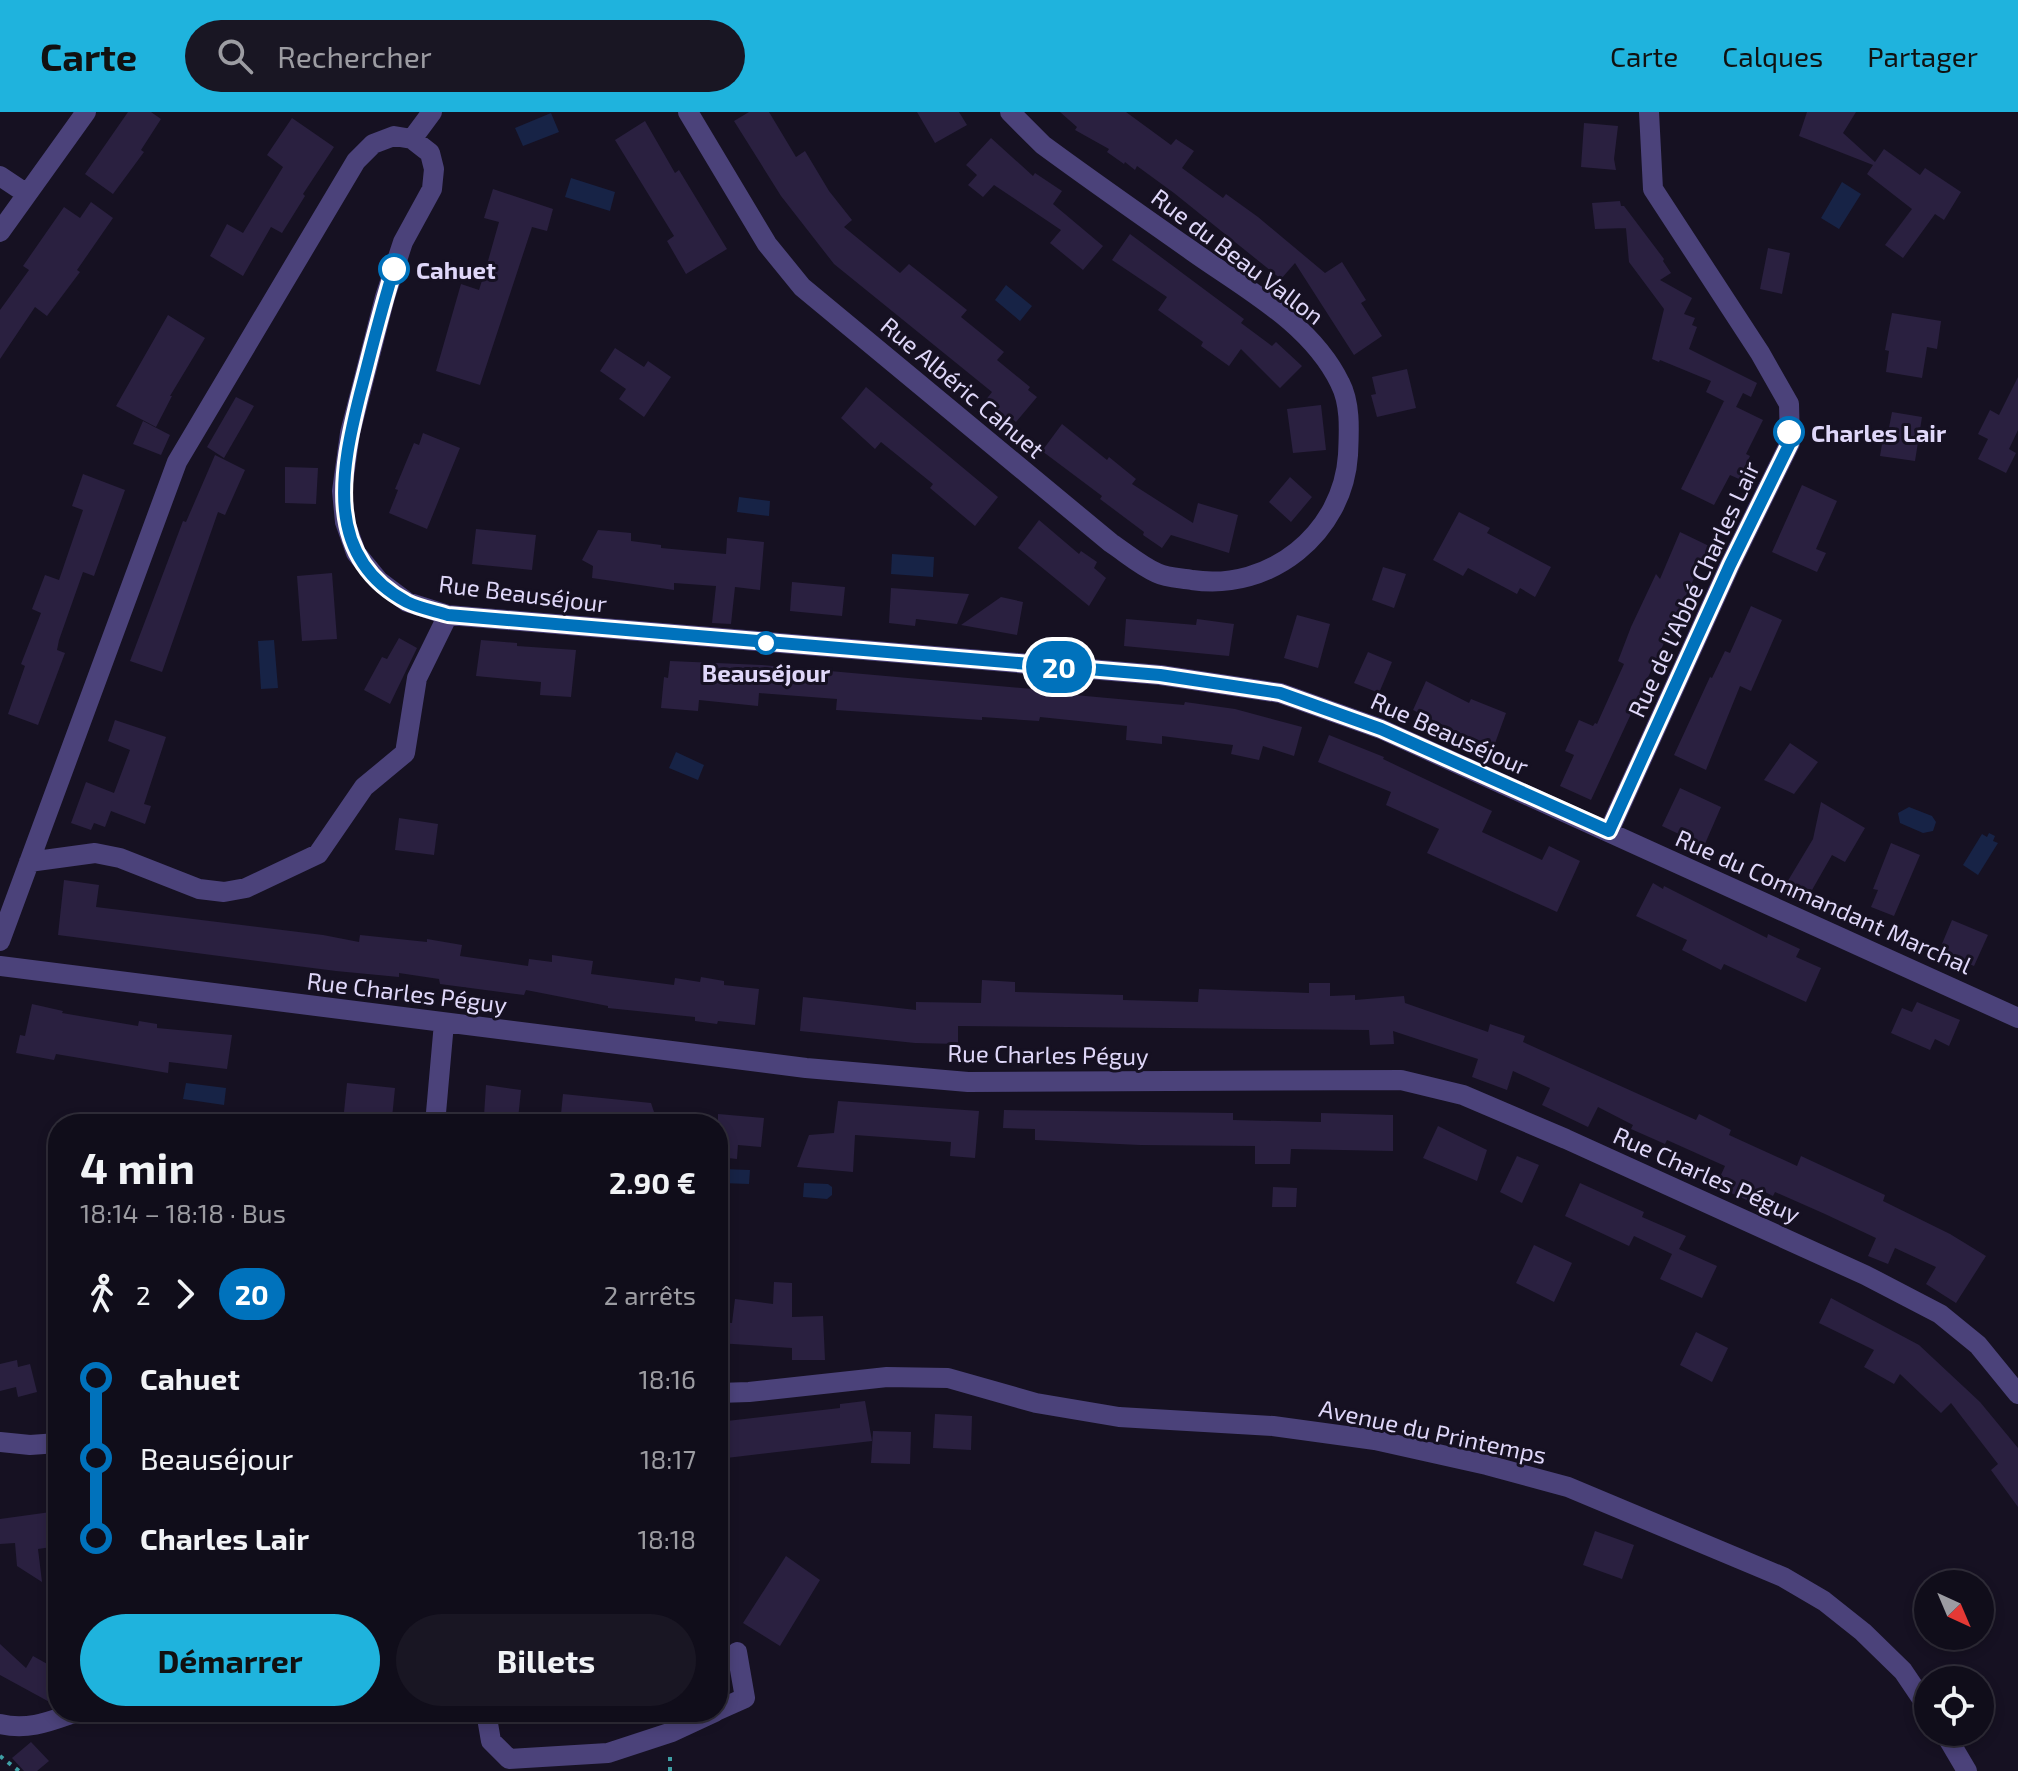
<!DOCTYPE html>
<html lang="fr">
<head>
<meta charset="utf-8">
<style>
  body { margin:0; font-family:"Exo 2",sans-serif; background:#191623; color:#f1f3f6; height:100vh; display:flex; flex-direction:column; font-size:30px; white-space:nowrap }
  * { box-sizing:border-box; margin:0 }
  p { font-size:26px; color:#9c9ca2 }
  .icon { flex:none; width:44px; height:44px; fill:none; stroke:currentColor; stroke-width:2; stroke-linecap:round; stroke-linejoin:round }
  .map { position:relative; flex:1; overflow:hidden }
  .side { position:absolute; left:48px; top:1002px; width:680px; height:608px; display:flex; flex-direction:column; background:#100d1a; border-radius:32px; box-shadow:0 4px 12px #0003,0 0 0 2px #302d39 }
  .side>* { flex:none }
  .badge { padding:0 16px; border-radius:26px; font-size:28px; line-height:52px }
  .needle { width:52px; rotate:136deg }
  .fabs { position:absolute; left:1914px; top:1458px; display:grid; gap:16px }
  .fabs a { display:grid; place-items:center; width:80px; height:80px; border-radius:50%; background:#100d1a; box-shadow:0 4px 12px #0003,0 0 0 2px #302d39; font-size:40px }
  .map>.badge { position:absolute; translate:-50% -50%; box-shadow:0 0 0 4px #fff }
  .legs { display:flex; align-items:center; gap:12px; height:88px; padding:0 32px; font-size:26px }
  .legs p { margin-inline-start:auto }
  .headline { display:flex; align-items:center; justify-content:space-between; height:136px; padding:0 32px }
  h1 { font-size:44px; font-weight:700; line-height:60px }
  .button { display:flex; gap:16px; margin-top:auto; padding:16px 32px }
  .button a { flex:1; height:92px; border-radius:48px; background:#1fb3dd; color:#111; font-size:32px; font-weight:700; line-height:92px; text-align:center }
  .button a+a { background:#191623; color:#f1f3f6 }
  ul { padding:0 32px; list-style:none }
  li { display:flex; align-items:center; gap:28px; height:80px; font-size:30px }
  li i { display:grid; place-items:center; width:12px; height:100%; margin:0 10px; background:currentColor }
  li i::after { content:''; width:20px; height:20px; margin:-10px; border:6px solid; border-radius:50%; background:#100d1a }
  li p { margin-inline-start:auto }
  li:first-child i { background:linear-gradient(#0000 50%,currentColor 0) }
  li:last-child i { background:linear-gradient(currentColor 50%,#0000 0) }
  header { display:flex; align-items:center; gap:48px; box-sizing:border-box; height:112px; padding:0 40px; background:#1fb3dd; color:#111 }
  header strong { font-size:38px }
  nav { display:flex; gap:44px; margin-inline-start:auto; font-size:28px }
  .search { width:560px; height:72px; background:#191623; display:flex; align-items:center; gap:20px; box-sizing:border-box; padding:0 28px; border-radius:44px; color:#9c9ca2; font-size:30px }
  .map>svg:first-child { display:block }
  .water { fill:#172346 }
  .building { fill:#2a2040 }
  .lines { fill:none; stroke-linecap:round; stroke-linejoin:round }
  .path { stroke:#3f9fa5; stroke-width:4; stroke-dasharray:4 6; stroke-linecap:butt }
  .minor { stroke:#4b427a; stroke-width:20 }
  .line-1-casing { stroke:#fff; stroke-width:18 }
  .line-1 { stroke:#0072bc; stroke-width:12 }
  .stop-1-dot { fill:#fff; stroke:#0072bc; stroke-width:4 }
  .labels { text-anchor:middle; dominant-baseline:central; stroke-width:6; stroke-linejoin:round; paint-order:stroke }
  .street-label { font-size:24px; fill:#dfd7f9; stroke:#161122 }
  .stop-label { font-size:24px; font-weight:bold; fill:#dfd7f9; stroke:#161122; text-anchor:start }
</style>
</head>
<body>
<header>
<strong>Carte</strong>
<div class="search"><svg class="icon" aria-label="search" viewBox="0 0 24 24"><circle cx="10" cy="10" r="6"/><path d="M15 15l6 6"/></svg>Rechercher</div>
<nav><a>Carte</a><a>Calques</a><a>Partager</a></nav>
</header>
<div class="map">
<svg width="2018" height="1659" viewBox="0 0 2018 1659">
  <rect width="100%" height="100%" fill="#161122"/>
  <path class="water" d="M 551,1 L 559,20 L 523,34 L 515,16 Z
    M 571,66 L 615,80 L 610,99 L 565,85 Z
    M 1842,70 L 1861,82 L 1839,117 L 1821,106 Z
    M 1006,173 L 1032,194 L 1020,209 L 995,188 Z
    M 739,385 L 770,389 L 769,404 L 737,400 Z
    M 892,442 L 934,445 L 933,465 L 891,462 Z
    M 274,528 L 278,576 L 261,577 L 258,529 Z
    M 676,640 L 704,653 L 698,668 L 669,656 Z
    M 1909,695 L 1932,704 L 1936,710 L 1933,719 L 1923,721 L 1900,711 L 1898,701 Z
    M 1989,721 L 1995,724 L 1993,729 L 1998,731 L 1978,763 L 1963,753 L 1982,722 L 1987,725 Z
    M 186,971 L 226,976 L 224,993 L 183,987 Z
    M 722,1057 L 750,1058 L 749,1072 L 722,1071 Z
    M 804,1071 L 828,1072 L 832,1075 L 832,1083 L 827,1087 L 803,1085 Z"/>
  <path class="building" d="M 128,0 L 151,0 L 161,7 L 141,38 L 144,40 L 113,82 L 85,62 Z
    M 749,0 L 769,0 L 796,45 L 805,39 L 829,79 L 852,108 L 844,115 L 900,161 L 909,152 L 967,198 L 961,205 L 1004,240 L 997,248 L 1030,275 L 1028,278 L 1037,285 L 1016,310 L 1008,303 L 1006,306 L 985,289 L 992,280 L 834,152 L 781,84 L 734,9 Z
    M 917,0 L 959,0 L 967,13 L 935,31 Z
    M 1060,0 L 1126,0 L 1171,33 L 1176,27 L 1194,39 L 1182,56 L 1223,86 L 1226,82 L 1258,105 L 1325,161 L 1342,150 L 1366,188 L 1361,191 L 1382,224 L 1354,243 L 1295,151 L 1281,167 L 1174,81 L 1137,54 L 1135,58 L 1125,50 L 1124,52 L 1107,40 L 1109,37 L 1075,18 L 1077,15 Z
    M 1807,0 L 1856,0 L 1843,21 L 1875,50 L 1884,37 L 1920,63 L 1925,56 L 1961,80 L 1944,108 L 1935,102 L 1903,146 L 1885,133 L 1912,97 L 1867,62 L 1873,53 L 1799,24 Z
    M 292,6 L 334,35 L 303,82 L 305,84 L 282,121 L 271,115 L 243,164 L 210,144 L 227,112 L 243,121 L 283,55 L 267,43 Z
    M 645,9 L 675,61 L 679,58 L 727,137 L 686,162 L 667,129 L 674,124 L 615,28 Z
    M 1584,11 L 1618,14 L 1614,47 L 1616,58 L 1581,55 Z
    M 991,26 L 1033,64 L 1035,61 L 1062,79 L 1053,92 L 1103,134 L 1083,158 L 1050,131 L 1061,118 L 994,73 L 983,85 L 968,73 L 977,63 L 966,53 Z
    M 493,77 L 553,97 L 547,119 L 532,115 L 480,273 L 436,259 L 461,172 L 479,178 L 486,156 L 499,110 L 484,106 Z
    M 1620,89 L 1621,94 L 1624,94 L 1626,116 L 1595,117 L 1592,91 Z
    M 91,90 L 113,106 L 77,158 L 80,160 L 47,204 L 35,195 L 0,247 L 0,198 L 29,158 L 23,154 L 64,95 L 80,106 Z
    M 1624,94 L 1664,147 L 1663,149 L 1671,161 L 1660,168 L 1692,186 L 1684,202 L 1695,206 L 1692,213 L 1697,215 L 1689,237 L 1757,271 L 1751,285 L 1743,281 L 1736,295 L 1706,280 L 1711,269 L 1660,248 L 1659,250 L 1652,247 L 1664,197 L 1629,150 Z
    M 1130,122 L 1244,207 L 1241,211 L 1272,234 L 1276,230 L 1302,254 L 1280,276 L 1241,237 L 1229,254 L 1201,234 L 1203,230 L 1158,198 L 1167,185 L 1112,148 Z
    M 1768,136 L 1790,141 L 1782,182 L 1760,177 Z
    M 1892,201 L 1941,209 L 1937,237 L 1927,235 L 1922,266 L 1886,260 L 1889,239 L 1885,238 Z
    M 168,203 L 205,226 L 170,284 L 172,284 L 156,315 L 116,294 Z
    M 615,236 L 644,255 L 648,249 L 671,265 L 644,305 L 619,287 L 626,277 L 600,259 Z
    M 1407,257 L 1416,296 L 1377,305 L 1371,283 L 1376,282 L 1372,265 Z
    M 2018,265 L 2018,318 L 2009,337 L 2016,341 L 2006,361 L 1978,347 L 1988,327 L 1978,322 L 1990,298 L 1999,303 Z
    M 866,275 L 998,385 L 975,414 L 930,376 L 933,372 L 881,330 L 875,337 L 841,306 Z
    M 236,285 L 254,294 L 224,346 L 207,335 Z
    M 1724,289 L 1763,308 L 1746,342 L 1750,344 L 1739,367 L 1730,363 L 1714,393 L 1681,377 Z
    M 1321,293 L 1326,338 L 1293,341 L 1287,297 Z
    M 1892,300 L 1922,305 L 1915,349 L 1880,344 L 1883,326 L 1887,326 Z
    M 143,309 L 170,323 L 161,343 L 133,332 Z
    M 1062,312 L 1107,348 L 1109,345 L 1136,367 L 1132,372 L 1193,411 L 1198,391 L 1238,403 L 1229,441 L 1171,423 L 1162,436 L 1143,423 L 1144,420 L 1100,387 L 1102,384 L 1042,339 Z
    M 423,321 L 460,336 L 427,417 L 389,401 L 398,378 L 395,377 L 414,331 L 419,333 Z
    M 215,343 L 245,358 L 225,403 L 218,400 L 162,560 L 130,549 L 183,409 L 186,410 Z
    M 285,355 L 318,356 L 316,392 L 285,391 Z
    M 83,362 L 125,378 L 94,464 L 83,460 L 59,528 L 57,538 L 65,541 L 38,613 L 8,602 L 25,554 L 21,552 L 41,501 L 32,497 L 45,463 L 59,468 L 83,398 L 72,394 Z
    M 1290,365 L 1312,385 L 1291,410 L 1269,390 Z
    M 1802,373 L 1837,389 L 1816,437 L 1826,441 L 1817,460 L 1772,440 Z
    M 1459,400 L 1490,416 L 1487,421 L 1551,455 L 1535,485 L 1520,476 L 1517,482 L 1468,456 L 1463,464 L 1433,448 Z
    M 1039,408 L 1079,442 L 1081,439 L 1097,450 L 1094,456 L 1106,466 L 1089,494 L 1018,436 Z
    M 476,417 L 536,423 L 532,458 L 472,452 Z
    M 598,418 L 631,421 L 631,429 L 661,433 L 661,436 L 726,442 L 727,426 L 764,430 L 760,478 L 735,475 L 731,512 L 712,511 L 716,474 L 674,471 L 674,478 L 592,466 L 593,454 L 582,448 Z
    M 1680,420 L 1709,434 L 1591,688 L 1560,674 L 1574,643 L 1565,639 L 1579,608 L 1593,614 L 1595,611 L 1597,612 L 1624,552 L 1618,549 L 1631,515 L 1656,462 L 1660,467 Z
    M 1383,455 L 1406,462 L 1394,496 L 1372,488 Z
    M 332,461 L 337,527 L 302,529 L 297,464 Z
    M 792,470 L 845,475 L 842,504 L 790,499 Z
    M 891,476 L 969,482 L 957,512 L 916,507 L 915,514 L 889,511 Z
    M 1001,485 L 1023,490 L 1017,523 L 961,513 Z
    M 1751,494 L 1782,508 L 1751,579 L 1740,574 L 1706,658 L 1674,643 L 1710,565 L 1712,566 L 1725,539 L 1730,541 Z
    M 1297,503 L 1330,512 L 1318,556 L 1284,546 Z
    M 1126,507 L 1196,513 L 1197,507 L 1234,512 L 1229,544 L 1124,534 Z
    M 399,526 L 417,536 L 390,592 L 364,578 L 382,545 L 387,547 Z
    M 481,528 L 517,531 L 517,534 L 576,538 L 571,585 L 540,583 L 541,570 L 476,564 Z
    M 1368,540 L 1392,550 L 1379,581 L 1354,571 Z
    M 670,549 L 762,553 L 1043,578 L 1042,580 L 1184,593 L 1185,590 L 1235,597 L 1302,615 L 1294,644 L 1263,634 L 1259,648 L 1231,642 L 1233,633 L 1162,624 L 1162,632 L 1126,628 L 1127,614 L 1040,605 L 1039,609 L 982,605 L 982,608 L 836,598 L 837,587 L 759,581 L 758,594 L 699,588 L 698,599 L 661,596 L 664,565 L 668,566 Z
    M 1426,569 L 1469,591 L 1471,587 L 1506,601 L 1494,634 L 1455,619 L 1413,598 Z
    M 115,608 L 166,625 L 144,692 L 151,694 L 145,712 L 111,699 L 105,715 L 94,711 L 91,718 L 71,711 L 86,670 L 114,681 L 130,638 L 108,629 Z
    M 1329,623 L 1384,645 L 1383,647 L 1492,699 L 1482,720 L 1542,748 L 1549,734 L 1580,749 L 1557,800 L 1427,741 L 1439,717 L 1386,693 L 1391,680 L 1318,650 Z
    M 1790,631 L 1818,650 L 1794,682 L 1764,668 Z
    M 1680,676 L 1721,695 L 1704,734 L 1662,714 Z
    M 1821,690 L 1865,716 L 1845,750 L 1832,743 L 1808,785 L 1786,772 L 1813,727 Z
    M 399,706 L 438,712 L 434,743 L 395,738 Z
    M 1891,731 L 1920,743 L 1894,804 L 1871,795 L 1878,778 L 1873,777 Z
    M 64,768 L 99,773 L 96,795 L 323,823 L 359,830 L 360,823 L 427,830 L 427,827 L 462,833 L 460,844 L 528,854 L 529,847 L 552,850 L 552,843 L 593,849 L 591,862 L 674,873 L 675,866 L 700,870 L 701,865 L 724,869 L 724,873 L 759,877 L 755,913 L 718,909 L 717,912 L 695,909 L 695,905 L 608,896 L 608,894 L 526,878 L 524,883 L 440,872 L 439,867 L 399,861 L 399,865 L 336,859 L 58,823 Z
    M 1653,771 L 1663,777 L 1664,774 L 1767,826 L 1768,822 L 1800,837 L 1796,845 L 1821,856 L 1806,890 L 1724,852 L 1721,858 L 1682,838 L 1687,828 L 1636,804 Z
    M 1952,808 L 1988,823 L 1974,854 L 1939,839 Z
    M 982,868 L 1015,870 L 1015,880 L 1123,883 L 1123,888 L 1198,890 L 1199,877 L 1309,881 L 1309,871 L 1330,871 L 1330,884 L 1355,883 L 1355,888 L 1404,884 L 1405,891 L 1488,920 L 1490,912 L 1525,924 L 1523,930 L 1696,1008 L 1699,1002 L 1731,1018 L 1729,1023 L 1797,1054 L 1801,1044 L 1885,1083 L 1883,1089 L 1950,1122 L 1986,1144 L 1956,1191 L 1926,1172 L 1936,1155 L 1895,1136 L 1888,1152 L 1868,1144 L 1876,1126 L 1825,1102 L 1775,1080 L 1773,1084 L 1759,1077 L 1753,1091 L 1716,1074 L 1725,1054 L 1667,1028 L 1665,1032 L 1631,1017 L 1633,1013 L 1598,995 L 1588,1015 L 1542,993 L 1550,976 L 1513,959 L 1507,978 L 1472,965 L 1478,947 L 1393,919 L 1394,932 L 1370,933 L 1369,918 L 958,914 L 958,932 L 915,931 L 800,919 L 803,885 L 916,898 L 916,890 L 981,891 Z
    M 1917,890 L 1960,908 L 1949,934 L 1935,927 L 1930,938 L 1891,921 L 1902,896 L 1912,900 Z
    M 32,892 L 63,899 L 62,901 L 138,914 L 139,909 L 157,912 L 157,916 L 232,923 L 227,957 L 169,950 L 168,961 L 56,942 L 54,948 L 16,941 L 20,923 L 25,924 Z
    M 347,971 L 395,976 L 392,1006 L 344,1000 Z
    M 486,973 L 521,978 L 518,1007 L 484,1004 Z
    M 563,982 L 651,991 L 658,1012 L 560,1012 Z
    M 838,989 L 979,999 L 975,1046 L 950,1044 L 951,1030 L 855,1023 L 853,1060 L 797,1055 L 809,1023 L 834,1021 Z
    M 1004,998 L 1233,1001 L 1233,1008 L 1321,1010 L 1321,1001 L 1393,1003 L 1393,1039 L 1291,1037 L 1290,1052 L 1255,1052 L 1255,1034 L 1140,1033 L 1035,1028 L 1035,1017 L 1003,1016 Z
    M 718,1002 L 764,1006 L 761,1035 L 738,1033 L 737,1047 L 718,1045 Z
    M 1438,1014 L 1487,1038 L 1477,1069 L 1423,1046 Z
    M 1517,1044 L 1539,1053 L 1522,1091 L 1500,1080 Z
    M 1580,1071 L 1644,1100 L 1642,1105 L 1686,1124 L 1679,1137 L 1717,1154 L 1702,1186 L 1660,1167 L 1672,1142 L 1634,1124 L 1629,1134 L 1565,1104 Z
    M 1273,1075 L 1297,1076 L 1296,1095 L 1272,1095 Z
    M 1534,1133 L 1572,1151 L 1554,1190 L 1516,1171 Z
    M 774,1170 L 792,1171 L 792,1205 L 823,1204 L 825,1248 L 792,1248 L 792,1236 L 718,1231 L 718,1210 L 732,1211 L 735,1187 L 773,1192 Z
    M 1831,1186 L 1919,1233 L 1980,1290 L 2018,1336 L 2018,1395 L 1991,1358 L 1998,1352 L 1951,1291 L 1941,1301 L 1900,1262 L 1894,1272 L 1864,1255 L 1874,1238 L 1819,1211 Z
    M 1696,1220 L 1728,1236 L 1712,1270 L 1680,1253 Z
    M 17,1248 L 18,1255 L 30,1252 L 37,1280 L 18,1285 L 16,1275 L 0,1279 L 0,1252 Z
    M 865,1289 L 872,1329 L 718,1347 L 718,1310 L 840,1296 L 840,1292 Z
    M 935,1302 L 972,1304 L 971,1338 L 933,1336 Z
    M 873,1319 L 911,1320 L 910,1352 L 871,1351 Z
    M 58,1399 L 58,1434 L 38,1437 L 42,1470 L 17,1454 L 15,1431 L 0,1432 L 0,1407 Z
    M 1595,1419 L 1634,1433 L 1622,1467 L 1583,1453 Z
    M 786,1444 L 820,1468 L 780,1534 L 743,1511 Z
    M 0,1532 L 26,1556 L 33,1544 L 58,1558 L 58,1583 L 49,1579 L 58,1587 L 55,1593 L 0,1563 Z
    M 31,1630 L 49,1649 L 37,1659 L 24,1659 L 12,1646 Z"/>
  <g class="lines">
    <path class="path" d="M 0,1644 L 19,1659
      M 670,1659 L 670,1642"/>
    <path class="minor" d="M 688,0 L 767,132 L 802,175 L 1111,431 C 1126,441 1141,454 1157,461 C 1167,466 1181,466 1192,468 C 1270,480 1343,421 1348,343 C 1349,320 1351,292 1340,271 C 1311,211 1244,176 1192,139 C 1142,104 1092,69 1043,33 L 1010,0
      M 412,27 L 432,0
      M 0,64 L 27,82
      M 0,120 L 86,0
      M 1609,719 L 1730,453 L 1790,331 L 1789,292 L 1760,241 L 1653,77 L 1649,0
      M 29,750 L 95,741 L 120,746 L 199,777 L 224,780 L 246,776 L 318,742 L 364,675 L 405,641 L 417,566 L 448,503
      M 0,829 L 177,350 L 356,49 L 373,32 L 394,24 L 412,27 L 430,41 L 434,57 L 432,77 L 403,130 L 385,185 L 350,321 L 342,379 L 345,410 L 356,441 L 379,469 L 407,490 L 448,503 L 1160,563 L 1280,581 L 1381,617 L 2018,906
      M 0,854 L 806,956 L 968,970 L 1401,968 L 1463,983 L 1566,1027 L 1865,1163 L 1940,1202 L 1978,1233 L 2018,1282
      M 435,1012 L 444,911
      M 718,1281 L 749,1280 L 887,1265 L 948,1266 L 1036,1291 L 1119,1305 L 1273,1314 L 1375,1328 L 1487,1353 L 1568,1375 L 1783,1465 L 1824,1489 L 1863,1520 L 1903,1559 L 1928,1596
      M 0,1330 L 30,1333 L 58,1331
      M 718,1598 L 745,1586 L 737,1540
      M 486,1600 L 491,1629 L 509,1647 L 608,1641 L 672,1620 L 715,1600
      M 0,1612 C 28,1619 51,1609 77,1600
      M 1944,1620 L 1967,1659"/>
  </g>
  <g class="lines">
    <g class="line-1-casing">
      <path id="line-1" d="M 394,157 C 381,198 371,240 360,282 C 341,358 323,445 407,490 C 419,496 435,499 448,503 L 1160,563 L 1280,581 L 1381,617 L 1609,719 L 1730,453 L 1790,331 L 1789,320"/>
    </g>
    <use href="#line-1" class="line-1"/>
  </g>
  <g class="stop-1-dot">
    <circle cx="394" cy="157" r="14"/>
    <circle cx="1789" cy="320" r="14"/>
    <circle cx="766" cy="531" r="10"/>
  </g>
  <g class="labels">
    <g class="street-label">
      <text transform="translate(1238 144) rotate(37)">Rue du Beau Vallon</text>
      <text transform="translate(963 275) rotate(40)">Rue Albéric Cahuet</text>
      <text transform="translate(1693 477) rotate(-65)">Rue de l'Abbé Charles Lair</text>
      <text transform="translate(523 481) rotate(7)">Rue Beauséjour</text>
      <text transform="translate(1450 621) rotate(24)">Rue Beauséjour</text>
      <text transform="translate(1824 789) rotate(24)">Rue du Commandant Marchal</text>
      <text transform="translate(407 880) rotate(7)">Rue Charles Péguy</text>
      <text transform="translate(1048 942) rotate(1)">Rue Charles Péguy</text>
      <text transform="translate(1707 1062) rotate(24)">Rue Charles Péguy</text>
      <text transform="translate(1433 1319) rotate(12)">Avenue du Printemps</text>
    </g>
    <g class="stop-label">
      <text x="416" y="157">Cahuet</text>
      <text x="1811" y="320">Charles Lair</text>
      <text x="766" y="560" text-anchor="middle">Beauséjour</text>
    </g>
  </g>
</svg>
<div class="fabs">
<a><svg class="needle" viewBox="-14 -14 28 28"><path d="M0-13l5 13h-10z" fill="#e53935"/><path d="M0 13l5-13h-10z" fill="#9c9ca2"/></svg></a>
<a><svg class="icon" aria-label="locate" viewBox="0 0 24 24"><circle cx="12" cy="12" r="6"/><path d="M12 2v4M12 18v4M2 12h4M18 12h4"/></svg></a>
</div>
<b class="badge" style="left:1059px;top:555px;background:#0072bc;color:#fff">20</b>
<section class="side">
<div class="headline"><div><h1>4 min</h1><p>18:14 – 18:18 · Bus</p></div><b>2.90 €</b></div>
<div class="legs"><svg class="icon" aria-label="walk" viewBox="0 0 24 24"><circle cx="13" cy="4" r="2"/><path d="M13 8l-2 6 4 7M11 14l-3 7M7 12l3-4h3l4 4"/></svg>2<svg class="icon" aria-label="forward" viewBox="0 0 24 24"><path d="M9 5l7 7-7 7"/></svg><b class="badge" style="background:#0072bc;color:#fff">20</b><p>2 arrêts</p></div>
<ul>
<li><i style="color:#0072bc"></i><b>Cahuet</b><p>18:16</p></li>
<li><i style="color:#0072bc"></i><span>Beauséjour</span><p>18:17</p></li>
<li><i style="color:#0072bc"></i><b>Charles Lair</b><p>18:18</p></li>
</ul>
<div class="button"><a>Démarrer</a><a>Billets</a></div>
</section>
</div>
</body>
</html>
